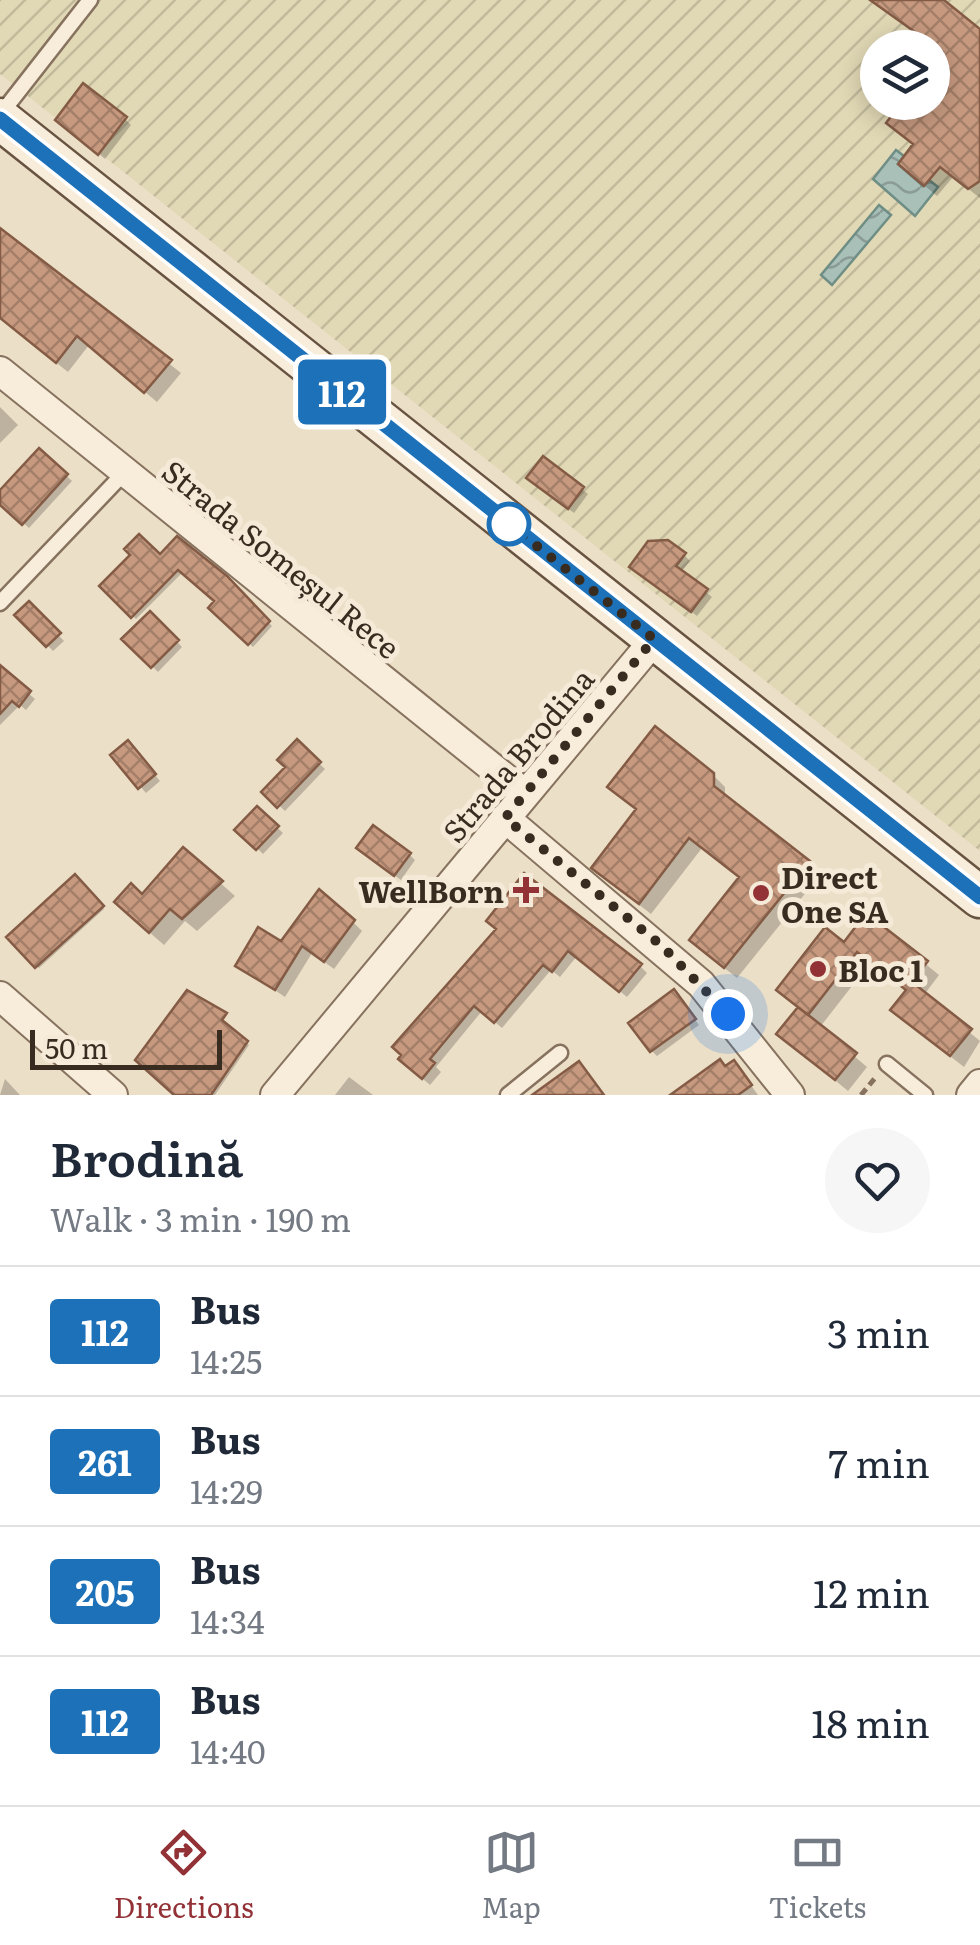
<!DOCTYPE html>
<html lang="en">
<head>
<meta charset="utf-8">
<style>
  body { margin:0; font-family:Literata,serif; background:#f6f6f7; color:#1f2937; height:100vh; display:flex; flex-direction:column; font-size:38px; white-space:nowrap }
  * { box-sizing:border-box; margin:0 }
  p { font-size:32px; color:#747a83 }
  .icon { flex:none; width:55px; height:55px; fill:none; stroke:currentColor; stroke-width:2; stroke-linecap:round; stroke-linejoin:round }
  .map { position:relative; height:1095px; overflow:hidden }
  .drawer { display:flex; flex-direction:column; background:#fff; flex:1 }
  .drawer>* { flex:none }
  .badge { padding:0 20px; border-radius:8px; font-size:35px; line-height:65px }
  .fabs { position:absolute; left:860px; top:30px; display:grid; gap:20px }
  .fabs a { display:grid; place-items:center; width:90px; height:90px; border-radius:50%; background:#fff; box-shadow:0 5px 25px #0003; font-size:50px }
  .scale { position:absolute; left:30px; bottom:25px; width:192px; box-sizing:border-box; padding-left:10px; border:5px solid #382b20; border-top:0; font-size:28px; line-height:35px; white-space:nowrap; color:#382b20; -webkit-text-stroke:8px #f4ead7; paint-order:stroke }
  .you { position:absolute; width:50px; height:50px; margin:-25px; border:8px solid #fff; border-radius:50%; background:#1a73e8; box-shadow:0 0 0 15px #1a73e833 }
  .map>.badge { position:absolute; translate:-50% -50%; box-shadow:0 0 0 5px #fff }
  .round { display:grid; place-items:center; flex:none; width:105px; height:105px; border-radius:52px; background:#f6f6f7 }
  .overview { display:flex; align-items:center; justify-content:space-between; height:170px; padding:0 50px }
  h1 { font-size:48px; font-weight:600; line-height:75px }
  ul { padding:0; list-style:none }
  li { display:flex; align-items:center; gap:30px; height:130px; padding:0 50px; border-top:2px solid #e0e1e3 }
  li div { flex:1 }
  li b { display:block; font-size:38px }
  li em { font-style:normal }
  li .badge { min-width:110px; font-weight:700; text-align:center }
  .dock { display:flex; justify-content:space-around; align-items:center; height:140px; border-top:2px solid #e0e1e3; background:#fff; font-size:28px; color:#747a83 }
  .dock a { display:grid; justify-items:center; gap:5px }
  .dock .current { color:#923136 }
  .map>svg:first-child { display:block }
  .farmland { fill:url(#farmland-furrows); fill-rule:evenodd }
  .water { fill:url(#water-waves); stroke:#6f8e85; stroke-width:2.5 }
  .shadow { fill:#0003 }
  .building { fill:url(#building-cross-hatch); stroke:#845b45; stroke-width:2.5 }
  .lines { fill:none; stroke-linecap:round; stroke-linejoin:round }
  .lane-casing { stroke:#86725e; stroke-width:19 }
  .street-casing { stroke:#86725e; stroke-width:32 }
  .secondary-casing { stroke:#685341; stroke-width:45 }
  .path { stroke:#86725e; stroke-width:5; stroke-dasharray:8 5; stroke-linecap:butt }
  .lane { stroke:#f7edda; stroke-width:14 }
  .street { stroke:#f7edda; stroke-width:28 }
  .secondary { stroke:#f7edda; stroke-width:40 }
  .line-casing { stroke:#fff; stroke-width:22 }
  .line { stroke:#1d71b8; stroke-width:15 }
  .walk { stroke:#382b20; stroke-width:10; stroke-dasharray:0 18 }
  .stop-dot { fill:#fff; stroke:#1d71b8; stroke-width:5 }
  .poi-dot { fill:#923136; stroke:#f4ead7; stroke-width:4 }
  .labels { text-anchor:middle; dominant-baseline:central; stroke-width:10; stroke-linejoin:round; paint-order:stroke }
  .street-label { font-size:30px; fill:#382b20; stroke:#f4ead7 }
  .poi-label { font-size:30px; font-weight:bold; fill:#382b20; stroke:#f4ead7; text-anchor:start }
</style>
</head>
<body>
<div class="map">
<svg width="980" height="1095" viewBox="0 0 980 1095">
  <defs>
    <pattern id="farmland-furrows" width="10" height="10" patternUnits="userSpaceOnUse" patternTransform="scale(2.5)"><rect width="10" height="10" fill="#e1d8b5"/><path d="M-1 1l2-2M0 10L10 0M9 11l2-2" fill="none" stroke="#c2ba9b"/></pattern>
    <pattern id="water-waves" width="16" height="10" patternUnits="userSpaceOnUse" patternTransform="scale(2.5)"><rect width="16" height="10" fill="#a8c0b8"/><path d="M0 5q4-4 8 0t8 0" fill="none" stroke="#8a9c95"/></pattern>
    <pattern id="building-cross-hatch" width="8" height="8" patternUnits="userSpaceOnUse" patternTransform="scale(2.5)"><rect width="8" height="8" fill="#c79a80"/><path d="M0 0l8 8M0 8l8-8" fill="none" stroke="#a37e68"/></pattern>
  </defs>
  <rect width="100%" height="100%" fill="#ecdfc7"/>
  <path class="farmland" d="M 0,0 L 980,0 L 980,851 L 0,74 ZM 878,48 L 932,48 L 932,102 L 878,102 Z"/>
  <path class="water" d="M 896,150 L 904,156 L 898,164 L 923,186 L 929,180 L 938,187 L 915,216 L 873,179 Z
    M 879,205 L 891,215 L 832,285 L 821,275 Z"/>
  <path class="shadow" d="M 872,0 L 938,0 L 980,36 L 980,198 L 953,177 L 937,196 L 913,176 L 915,146 L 901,134 L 932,102 L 945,54 Z
    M 125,119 L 131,125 L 105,159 L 64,125 Z
    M 0,230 L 181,373 L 157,402 L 89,345 L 68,372 L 0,318 Z
    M 0,407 L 18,425 L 0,443 Z
    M 39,451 L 72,481 L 29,528 L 0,502 L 0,494 Z
    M 544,460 L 588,494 L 574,513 L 535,484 Z
    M 684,555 L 690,561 L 681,572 L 712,597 L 697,616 L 638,572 Z
    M 160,557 L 226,578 L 272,626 L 253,647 L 211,608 L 217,601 L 183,572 L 136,619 L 102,586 Z
    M 29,605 L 64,641 L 53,651 L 18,615 Z
    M 150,614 L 182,647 L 158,672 L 125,639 Z
    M 0,669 L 35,699 L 26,710 L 20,705 L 0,725 Z
    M 297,743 L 325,769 L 285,811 L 265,792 L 288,768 Z
    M 133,749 L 160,781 L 146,793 L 114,756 Z
    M 713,775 L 725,787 L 725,797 L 820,875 L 737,978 L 703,951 L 741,878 L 702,848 L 651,914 L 606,879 L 638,811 L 622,798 Z
    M 257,809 L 283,833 L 263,854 L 238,830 Z
    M 183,850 L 235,896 L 197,931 L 185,921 L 164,945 L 131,916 Z
    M 365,854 L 409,854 L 415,860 L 401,880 Z
    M 75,878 L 104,909 L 39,968 L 10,937 Z
    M 867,916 L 939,975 L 924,995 L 980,1041 L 964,1067 L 906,1022 L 908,991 L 870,963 L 820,1027 L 867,1067 L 848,1091 L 779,1034 Z
    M 353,922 L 362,931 L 334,969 L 312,953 L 285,997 L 238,965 L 282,944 Z
    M 498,930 L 640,966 L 647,973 L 627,997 L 577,956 L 560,977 L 551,970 L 502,1028 L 482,1011 L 436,1067 L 441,1072 L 430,1085 L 408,1066 Z
    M 679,998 L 699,1025 L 657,1056 L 652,1051 Z
    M 226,1015 L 222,1024 L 249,1045 L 215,1095 L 178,1095 L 139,1060 Z
    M 726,1068 L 740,1070 L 758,1095 L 687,1095 Z
    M 349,1077 L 373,1095 L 335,1095 Z
    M 5,1079 L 19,1094 L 20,1095 L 0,1095 Z"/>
  <path class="building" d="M 870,0 L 944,0 L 980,29 L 980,181 L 968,189 L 940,167 L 924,186 L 898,164 L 913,144 L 886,123 L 902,102 L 932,102 L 932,65 L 943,52 Z
    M 83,83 L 127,117 L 98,155 L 55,120 Z
    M 0,228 L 172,360 L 144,393 L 77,336 L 56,363 L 0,318 Z
    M 39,448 L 68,474 L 22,525 L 0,505 L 0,490 Z
    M 543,456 L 584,487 L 568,509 L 526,478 Z
    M 139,534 L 160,554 L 177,536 L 227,576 L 270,621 L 248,645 L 208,608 L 214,601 L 178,570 L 131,618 L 99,586 L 130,555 L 124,549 Z
    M 668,540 L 686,553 L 676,566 L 708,589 L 691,612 L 629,567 L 648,541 Z
    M 29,601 L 61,633 L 46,647 L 14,615 Z
    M 150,611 L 179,640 L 151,668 L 121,639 Z
    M 0,665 L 31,691 L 19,707 L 12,701 L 0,714 Z
    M 655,726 L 714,773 L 714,786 L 810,861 L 724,968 L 689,940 L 739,877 L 689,838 L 639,904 L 591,868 L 636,809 L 607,787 Z
    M 297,739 L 321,762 L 277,808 L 261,792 L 285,767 L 277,760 Z
    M 128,740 L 156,774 L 138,789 L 110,755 Z
    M 257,806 L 279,826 L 256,850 L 234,830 Z
    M 373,825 L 411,853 L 394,876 L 356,848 Z
    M 183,847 L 223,881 L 182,919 L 170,909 L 149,933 L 114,902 L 131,883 L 142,894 Z
    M 524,873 L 642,964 L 619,992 L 568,951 L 552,972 L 543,965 L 494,1023 L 474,1006 L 430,1059 L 435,1063 L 422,1079 L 398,1059 L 401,1055 L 392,1047 L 496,929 L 486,921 Z
    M 75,874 L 104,906 L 35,968 L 6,937 Z
    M 319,889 L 355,920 L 324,962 L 302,946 L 275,990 L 235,966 L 258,927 L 281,941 Z
    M 866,913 L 928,961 L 912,982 L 972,1029 L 950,1056 L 890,1010 L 906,990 L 857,952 L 808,1015 L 776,990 L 825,927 L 844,942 Z
    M 674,989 L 696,1019 L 650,1052 L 628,1023 Z
    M 187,990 L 227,1013 L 222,1020 L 248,1041 L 211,1095 L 174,1095 L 135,1060 Z
    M 798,1007 L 857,1053 L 835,1080 L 776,1034 Z
    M 720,1059 L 725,1066 L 734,1060 L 752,1085 L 738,1095 L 670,1095 Z
    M 579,1061 L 604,1095 L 532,1095 Z"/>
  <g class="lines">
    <g class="lane-casing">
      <path id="lane" d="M 0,115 L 90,0
        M 0,603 L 124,473
        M 887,1064 L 925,1095
        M 508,1095 L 560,1053"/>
    </g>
    <g class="street-casing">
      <path id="street" d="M 0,371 L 525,794
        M 505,818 L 701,984 L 790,1095
        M 0,996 L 113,1095
        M 275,1095 L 655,639
        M 971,1095 L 980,1084"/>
    </g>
    <g class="secondary-casing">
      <path id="secondary" d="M 0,119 L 980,897"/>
    </g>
    <path class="path" d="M 861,1095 L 875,1078"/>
    <use href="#lane" class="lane"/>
    <use href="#street" class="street"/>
    <use href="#secondary" class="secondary"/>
  </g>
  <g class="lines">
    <g class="line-casing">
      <path id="line" d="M 0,119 L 980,897"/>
    </g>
    <use href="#line" class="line"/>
    <path class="walk" d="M 509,524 L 654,639 L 505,818 L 662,946 L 728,1014"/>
  </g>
  <circle class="stop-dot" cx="509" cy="524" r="20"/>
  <g class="poi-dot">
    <path d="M521 875h10v10h10v10h-10v10h-10v-10h-10v-10h10z"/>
    <circle cx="761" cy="893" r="10"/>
    <circle cx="818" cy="969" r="10"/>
  </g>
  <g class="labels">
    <g class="street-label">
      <text transform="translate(282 558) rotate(39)">Strada Someșul Rece</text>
      <text transform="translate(517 754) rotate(-50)">Strada Brodina</text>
    </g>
    <g class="poi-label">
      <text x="781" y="876">Direct<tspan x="781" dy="34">One SA</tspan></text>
      <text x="504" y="890" text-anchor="end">WellBorn</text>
      <text x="838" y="969">Bloc 1</text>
    </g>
  </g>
</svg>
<div class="fabs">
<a><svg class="icon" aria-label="layers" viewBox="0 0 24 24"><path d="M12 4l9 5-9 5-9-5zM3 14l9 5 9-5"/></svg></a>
</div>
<div class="scale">50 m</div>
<div class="you" style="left:728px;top:1014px"></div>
<b class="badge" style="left:342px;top:392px;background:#1d71b8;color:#fff">112</b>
</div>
<section class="drawer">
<div class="overview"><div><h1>Brodină</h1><p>Walk · 3 min · 190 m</p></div><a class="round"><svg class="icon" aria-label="heart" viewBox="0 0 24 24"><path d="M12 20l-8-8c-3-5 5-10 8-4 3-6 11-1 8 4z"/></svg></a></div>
<ul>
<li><span class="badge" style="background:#1d71b8;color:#fff">112</span><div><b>Bus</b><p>14:25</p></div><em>3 min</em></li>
<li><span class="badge" style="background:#1d71b8;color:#fff">261</span><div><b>Bus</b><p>14:29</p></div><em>7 min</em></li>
<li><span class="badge" style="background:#1d71b8;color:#fff">205</span><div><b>Bus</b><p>14:34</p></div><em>12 min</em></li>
<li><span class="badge" style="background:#1d71b8;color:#fff">112</span><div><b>Bus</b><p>14:40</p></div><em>18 min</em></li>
</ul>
</section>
<nav class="dock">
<a class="current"><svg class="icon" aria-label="directions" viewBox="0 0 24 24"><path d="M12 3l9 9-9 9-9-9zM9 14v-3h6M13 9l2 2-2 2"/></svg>Directions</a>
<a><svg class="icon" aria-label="map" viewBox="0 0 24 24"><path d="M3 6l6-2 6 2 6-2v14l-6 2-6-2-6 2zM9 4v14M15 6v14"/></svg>Map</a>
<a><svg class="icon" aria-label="tickets" viewBox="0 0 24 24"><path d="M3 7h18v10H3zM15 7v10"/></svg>Tickets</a>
</nav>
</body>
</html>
